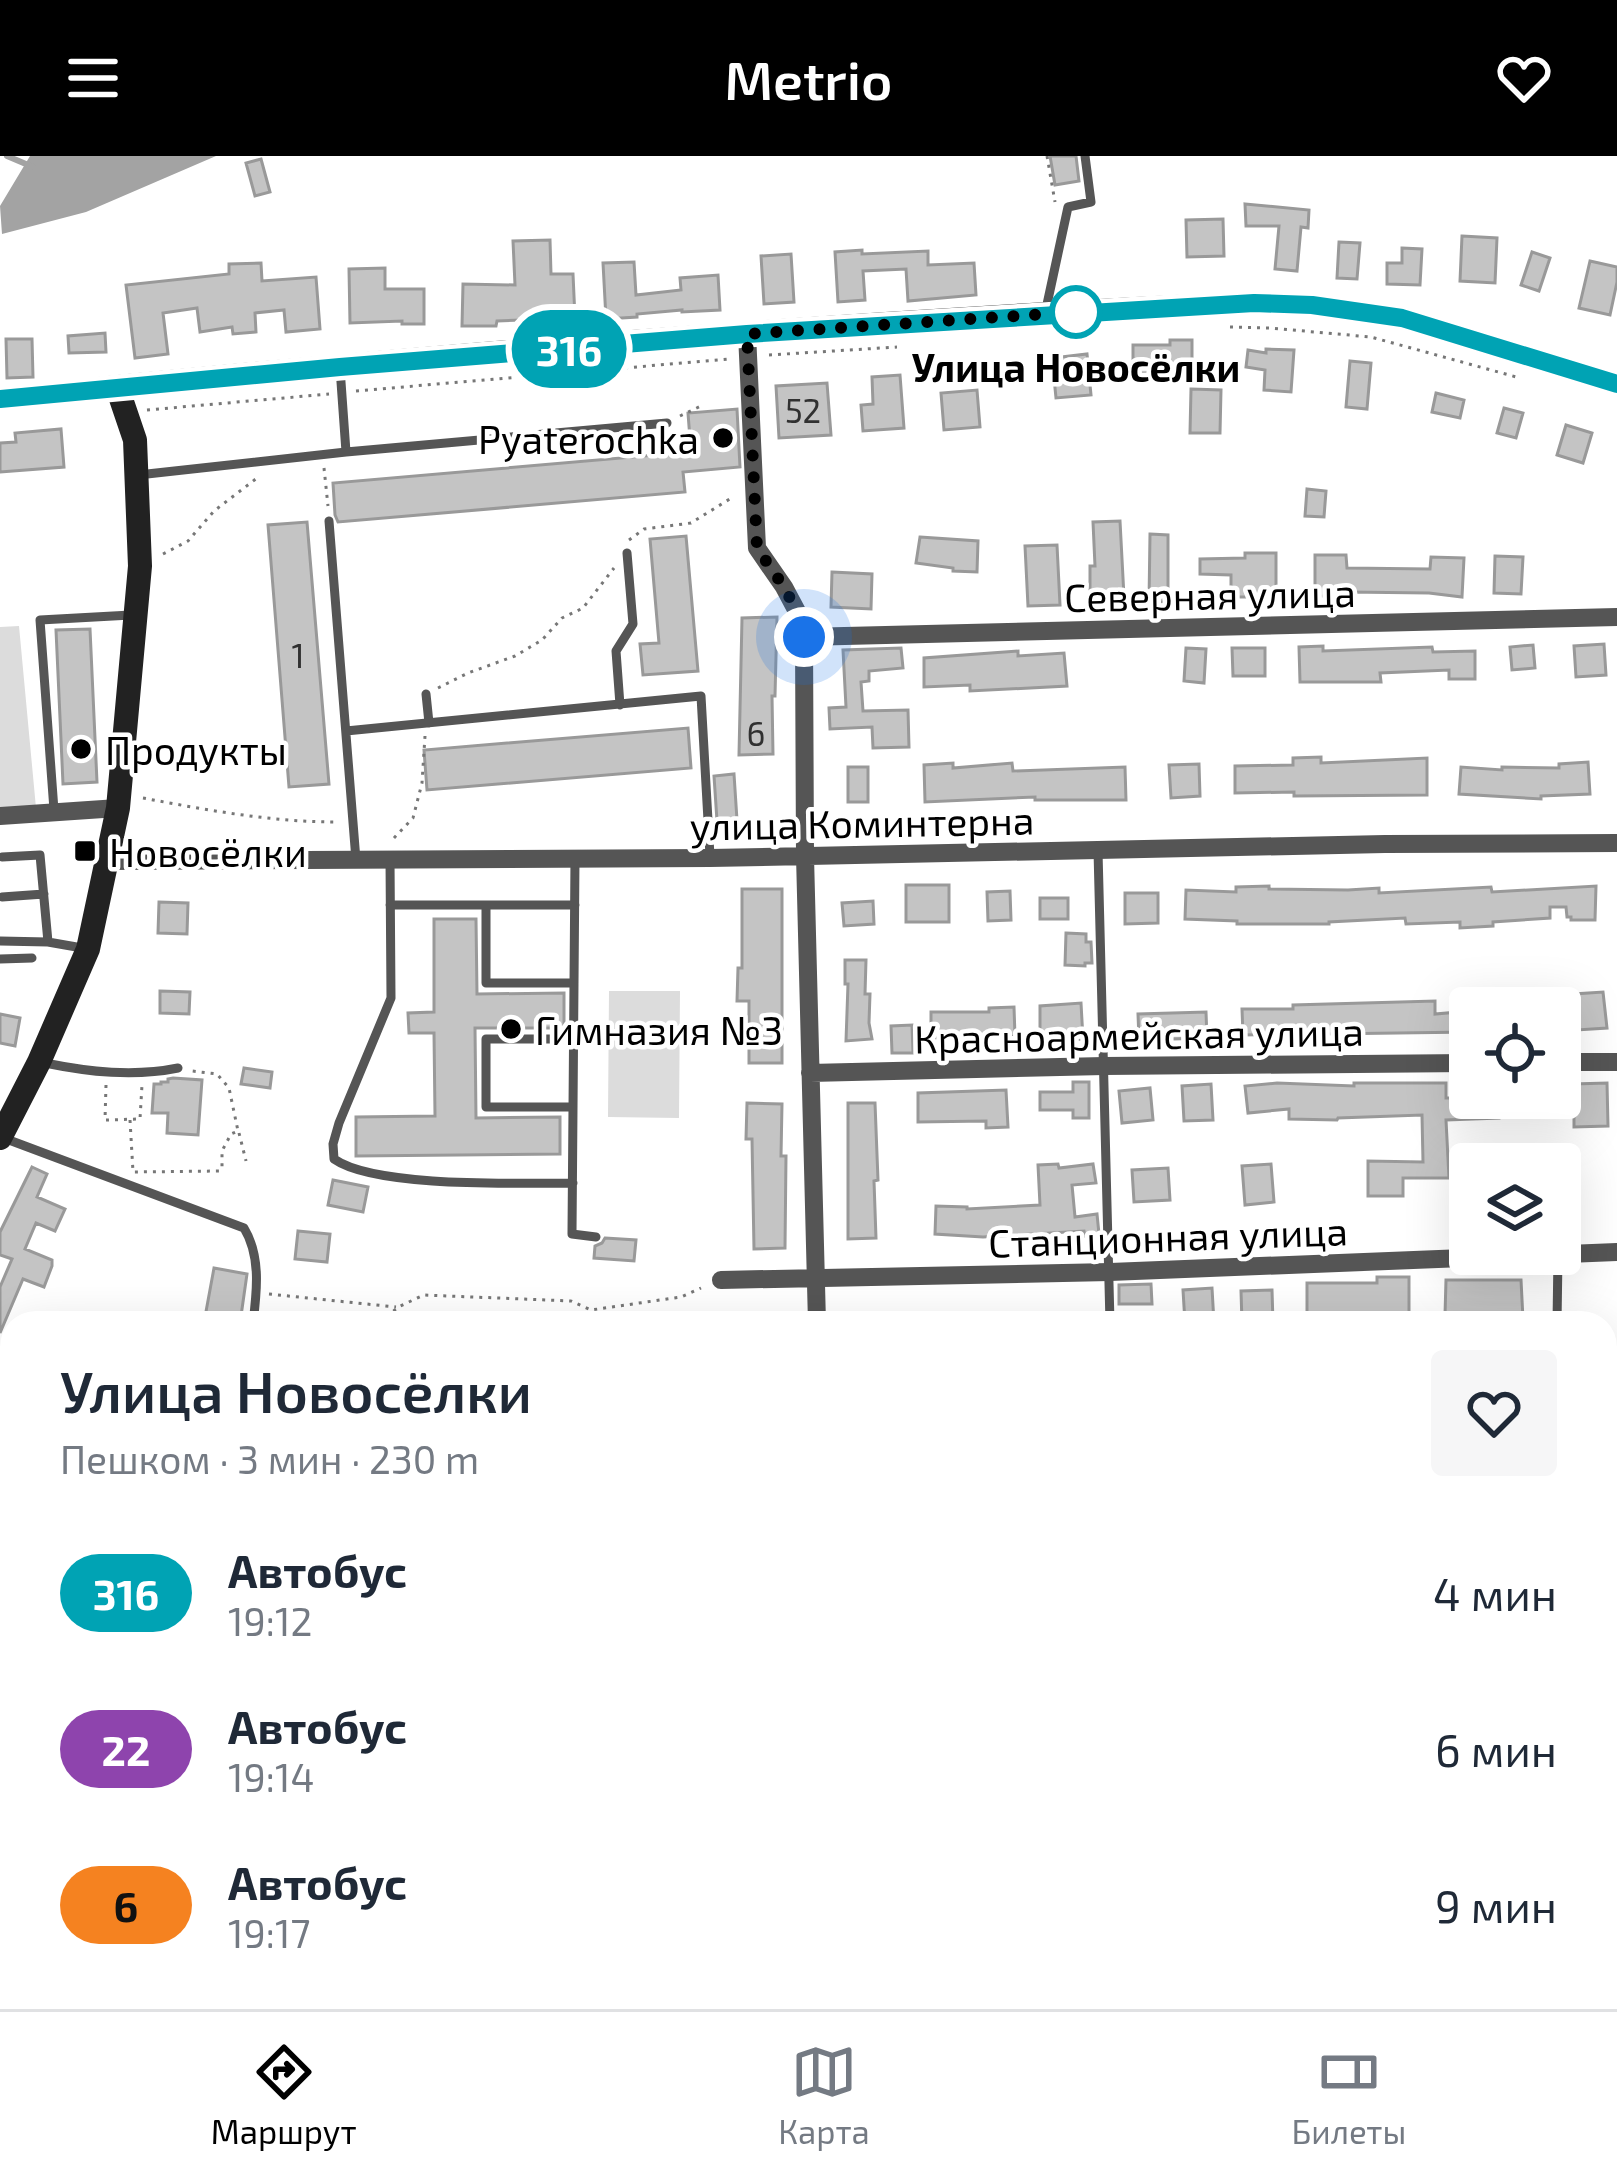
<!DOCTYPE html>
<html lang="ru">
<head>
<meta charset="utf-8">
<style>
  body { margin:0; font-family:"Exo 2",sans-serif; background:#f6f6f7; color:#1f2937; height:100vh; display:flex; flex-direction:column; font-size:45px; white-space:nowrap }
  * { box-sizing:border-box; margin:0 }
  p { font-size:39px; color:#747a83 }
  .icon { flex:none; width:66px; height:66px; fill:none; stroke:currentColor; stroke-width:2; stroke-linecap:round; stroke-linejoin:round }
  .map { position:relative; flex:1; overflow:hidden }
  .sheet { position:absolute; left:0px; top:1155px; width:1617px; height:699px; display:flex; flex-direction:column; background:#fff; border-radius:36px 36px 0 0; box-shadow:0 12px 48px #0002 }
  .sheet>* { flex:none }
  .badge { padding:0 24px; border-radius:39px; font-size:42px; line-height:78px }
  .controls { position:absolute; left:1449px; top:831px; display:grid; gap:24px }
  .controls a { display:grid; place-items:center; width:132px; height:132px; border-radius:12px; background:#fff; box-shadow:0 12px 48px #0002; font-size:60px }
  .you { position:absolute; width:60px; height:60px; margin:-30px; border:9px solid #fff; border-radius:50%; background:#1a73e8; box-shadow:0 0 0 18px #1a73e833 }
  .map>.badge { position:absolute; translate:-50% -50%; box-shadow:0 0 0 6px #fff }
  .round { display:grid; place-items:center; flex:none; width:126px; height:126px; border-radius:12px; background:#f6f6f7 }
  .head { display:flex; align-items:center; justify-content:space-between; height:204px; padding:0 60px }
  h1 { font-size:57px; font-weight:600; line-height:90px }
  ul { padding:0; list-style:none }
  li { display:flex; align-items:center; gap:36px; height:156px; padding:0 60px }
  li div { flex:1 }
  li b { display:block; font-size:45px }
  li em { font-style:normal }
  li .badge { min-width:132px; font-weight:700; text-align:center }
  header { display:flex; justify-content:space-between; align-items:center; height:156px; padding:0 60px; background:#000; color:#fff; font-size:54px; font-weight:600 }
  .tab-bar { display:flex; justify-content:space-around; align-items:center; height:168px; border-top:3px solid #e0e1e3; background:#fff; font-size:33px; color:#747a83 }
  .tab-bar a { display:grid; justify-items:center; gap:6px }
  .tab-bar .active { color:#000 }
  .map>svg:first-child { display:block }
  .green { fill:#dcdcdc }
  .water { fill:#a3a3a3 }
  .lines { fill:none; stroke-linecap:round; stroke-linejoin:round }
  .stream { stroke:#a3a3a3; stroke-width:6 }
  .building { fill:#c4c4c4; stroke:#999; stroke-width:3 }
  .path { stroke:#777; stroke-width:3; stroke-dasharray:3 6; stroke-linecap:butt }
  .lane { stroke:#555; stroke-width:9 }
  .street { stroke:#555; stroke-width:18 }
  .secondary { stroke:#222; stroke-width:24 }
  .rail-casing { stroke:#000; stroke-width:10 }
  .rail { stroke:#fff; stroke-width:6; stroke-dasharray:18; stroke-linecap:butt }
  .line-casing { stroke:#fff; stroke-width:27 }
  .line { stroke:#00a3b4; stroke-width:18 }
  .walk { stroke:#000; stroke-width:12; stroke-dasharray:0 21.6 }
  .stop-dot { fill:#fff; stroke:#00a3b4; stroke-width:6 }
  .poi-dot { fill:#000; stroke:#fff; stroke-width:4.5 }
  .labels { text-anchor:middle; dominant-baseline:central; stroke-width:9; stroke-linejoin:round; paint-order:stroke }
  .number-label { font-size:33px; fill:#313131 }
  .stop-label { font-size:39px; font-weight:bold; fill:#000; stroke:#fff }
  .poi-label { font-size:39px; fill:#000; stroke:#fff; text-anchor:start }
  .street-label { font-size:39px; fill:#000; stroke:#fff }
</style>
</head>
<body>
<header><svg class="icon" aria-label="menu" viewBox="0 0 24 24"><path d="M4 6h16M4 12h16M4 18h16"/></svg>Metrio<svg class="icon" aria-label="heart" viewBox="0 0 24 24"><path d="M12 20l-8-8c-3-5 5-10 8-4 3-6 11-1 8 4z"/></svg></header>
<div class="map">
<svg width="1617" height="1853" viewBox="0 0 1617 1853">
  <rect width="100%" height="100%" fill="#fff"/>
  <path class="green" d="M 19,470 L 36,652 L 0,655 L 0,471 Z
    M 609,835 L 680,835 L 679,962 L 608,961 Z
    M 1617,1493 L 1617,1580 L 1605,1586 L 1605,1500 Z
    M 402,1842 L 608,1842 L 581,1853 L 375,1853 Z
    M 758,1842 L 1018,1842 L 993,1853 L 730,1853 Z"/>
  <path class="water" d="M 30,0 L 216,0 L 86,56 L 2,78 L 0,50 Z
    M 12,1804 L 12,1842 L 112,1842 L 104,1853 L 0,1853 L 0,1808 Z"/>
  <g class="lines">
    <path class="stream" d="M 7,0 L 33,11"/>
  </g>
  <path class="building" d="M 1050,0 L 1076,0 L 1079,25 L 1055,29 Z
    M 261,3 L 270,36 L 255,40 L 246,7 Z
    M 1245,48 L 1309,54 L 1308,72 L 1301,71 L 1297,115 L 1275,113 L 1279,70 L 1246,70 Z
    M 1223,63 L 1224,100 L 1187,101 L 1186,64 Z
    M 1462,80 L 1497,82 L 1495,127 L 1460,125 Z
    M 550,84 L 551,118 L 573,118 L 575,162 L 497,165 L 496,170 L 462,170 L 463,128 L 515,129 L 513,85 Z
    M 1339,86 L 1360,87 L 1357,123 L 1337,122 Z
    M 1402,92 L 1422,93 L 1420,129 L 1387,128 L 1387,107 L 1402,107 Z
    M 862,94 L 862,98 L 928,95 L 928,109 L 974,107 L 976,139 L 908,145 L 906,113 L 863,115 L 865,144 L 838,146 L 835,96 Z
    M 1532,96 L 1550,102 L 1539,135 L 1521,129 Z
    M 791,98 L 794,146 L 764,148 L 761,100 Z
    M 1590,105 L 1617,111 L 1617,126 L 1610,159 L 1579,152 Z
    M 634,106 L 636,139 L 681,134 L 680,122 L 718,119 L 720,154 L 682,156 L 682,154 L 637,158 L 637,161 L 606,163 L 603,107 Z
    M 261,107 L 262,125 L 316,121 L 320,173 L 286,176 L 284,154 L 255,157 L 256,176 L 233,178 L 232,171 L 200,176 L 197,152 L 163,157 L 168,198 L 135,202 L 126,129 L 229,118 L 229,108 Z
    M 385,112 L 385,133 L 424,133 L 424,168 L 402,168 L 402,165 L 350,167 L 349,113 Z
    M 105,177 L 106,196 L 69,197 L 68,180 Z
    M 6,183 L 32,183 L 33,221 L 7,222 Z
    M 1170,184 L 1192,184 L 1192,220 L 1133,217 L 1133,189 L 1170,189 Z
    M 1266,193 L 1294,194 L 1291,236 L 1264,234 L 1265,214 L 1246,211 L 1248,194 L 1266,197 Z
    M 1087,198 L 1091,239 L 1056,242 L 1052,202 Z
    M 1350,205 L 1371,207 L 1367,253 L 1346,251 Z
    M 900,219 L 904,272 L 863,275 L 861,249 L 873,248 L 872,221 Z
    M 827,227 L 831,279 L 779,282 L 776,230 Z
    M 1191,233 L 1221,234 L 1220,277 L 1190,277 Z
    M 977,234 L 980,271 L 944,274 L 941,237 Z
    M 1436,237 L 1464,244 L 1460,262 L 1432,256 Z
    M 1504,252 L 1523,257 L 1516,282 L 1497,277 Z
    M 737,253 L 740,311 L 683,316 L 685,336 L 338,366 L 335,359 L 333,327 L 691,296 L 688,257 Z
    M 1566,269 L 1592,277 L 1583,307 L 1557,299 Z
    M 61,273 L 64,311 L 0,316 L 0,287 L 16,286 L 15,277 Z
    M 1307,333 L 1326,335 L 1324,361 L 1305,360 Z
    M 1120,365 L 1124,441 L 1090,441 L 1090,410 L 1095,410 L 1093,366 Z
    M 307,366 L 329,628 L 289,631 L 268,369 Z
    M 1150,378 L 1168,379 L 1168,446 L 1149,446 Z
    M 686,380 L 698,515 L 643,519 L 640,488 L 659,487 L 650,383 Z
    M 920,381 L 978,385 L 977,416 L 953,415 L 953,412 L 916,407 Z
    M 1057,389 L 1060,449 L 1028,450 L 1025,390 Z
    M 1245,397 L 1276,397 L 1276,441 L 1231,441 L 1231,419 L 1200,418 L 1200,403 L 1245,402 Z
    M 1315,399 L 1346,399 L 1347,412 L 1430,413 L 1431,401 L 1464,402 L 1462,441 L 1429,437 L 1347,436 L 1347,440 L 1315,440 Z
    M 1495,400 L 1523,401 L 1521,438 L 1494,437 Z
    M 832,416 L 872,418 L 871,453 L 831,451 Z
    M 777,461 L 775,540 L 772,540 L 773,598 L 739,599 L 742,462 Z
    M 90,473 L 97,626 L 63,628 L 56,474 Z
    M 1604,488 L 1606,519 L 1576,521 L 1574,490 Z
    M 1533,489 L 1535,512 L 1512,514 L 1510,491 Z
    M 1323,490 L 1323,495 L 1432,491 L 1433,496 L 1475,495 L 1475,523 L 1449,523 L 1449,514 L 1380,517 L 1381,526 L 1300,526 L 1299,491 Z
    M 901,492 L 903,512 L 869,515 L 869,525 L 861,526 L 863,555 L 908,554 L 909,591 L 873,592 L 872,571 L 830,573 L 829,552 L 846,551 L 843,494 Z
    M 1186,492 L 1206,493 L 1204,527 L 1184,525 Z
    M 1232,492 L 1265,492 L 1265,520 L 1233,520 Z
    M 1018,495 L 1018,500 L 1064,497 L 1067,530 L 970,535 L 970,529 L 924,531 L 924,502 Z
    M 688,572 L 691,612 L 427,634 L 424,594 Z
    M 1321,601 L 1321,607 L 1427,602 L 1427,639 L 1294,640 L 1294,636 L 1235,637 L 1235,610 L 1293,609 L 1293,602 Z
    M 1588,606 L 1590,638 L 1541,640 L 1541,643 L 1459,638 L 1461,611 L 1502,614 L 1502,611 L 1559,612 L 1559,608 Z
    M 953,607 L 953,612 L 1012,607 L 1013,615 L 1125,611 L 1126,644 L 1035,644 L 1035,641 L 925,646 L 924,609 Z
    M 1199,608 L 1200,640 L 1171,642 L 1169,609 Z
    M 848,611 L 868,611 L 868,646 L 848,646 Z
    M 734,618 L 737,664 L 717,665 L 714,620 Z
    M 906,729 L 949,729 L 949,766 L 906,766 Z
    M 1269,730 L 1269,733 L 1348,734 L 1379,732 L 1379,737 L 1491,731 L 1492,736 L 1596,730 L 1595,764 L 1571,764 L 1571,761 L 1567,761 L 1566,751 L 1550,751 L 1550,762 L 1493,766 L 1493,770 L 1460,772 L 1460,766 L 1406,768 L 1405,762 L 1329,766 L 1329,768 L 1237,768 L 1237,765 L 1185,763 L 1186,734 L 1236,736 L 1236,731 Z
    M 742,733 L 782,733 L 782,907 L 749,907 L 749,845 L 737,845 L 738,812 L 742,812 Z
    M 1010,735 L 1011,764 L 988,765 L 987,736 Z
    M 1125,737 L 1158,737 L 1158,767 L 1125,768 Z
    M 1040,742 L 1068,742 L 1068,763 L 1040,763 Z
    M 873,745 L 874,768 L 844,770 L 842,747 Z
    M 159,746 L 188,747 L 187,778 L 158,777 Z
    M 434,763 L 476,763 L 477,838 L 564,837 L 564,872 L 475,872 L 476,962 L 560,961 L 560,998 L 356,1000 L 356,961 L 435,960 L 434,877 L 409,877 L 408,857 L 434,856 Z
    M 1066,777 L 1086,778 L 1086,786 L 1091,786 L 1092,807 L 1085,807 L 1085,810 L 1065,809 Z
    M 845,804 L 866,804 L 865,838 L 870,838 L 869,867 L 872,883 L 846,885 L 848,828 L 845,828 Z
    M 160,835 L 190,836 L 189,858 L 160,857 Z
    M 1603,836 L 1607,872 L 1577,874 L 1574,838 Z
    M 1435,845 L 1435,858 L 1470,855 L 1470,876 L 1243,879 L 1242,853 L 1293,853 L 1293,849 Z
    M 1081,847 L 1083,883 L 1046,885 L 1045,879 L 1040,880 L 1040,850 Z
    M 1014,851 L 1015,880 L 931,882 L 931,856 L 989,856 L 989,852 Z
    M 1206,856 L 1207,882 L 1139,884 L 1138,858 Z
    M 0,858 L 20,862 L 15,890 L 0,887 Z
    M 912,869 L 913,897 L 892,897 L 891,870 Z
    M 244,912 L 272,916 L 270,932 L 241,928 Z
    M 173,922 L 202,924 L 198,979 L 167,977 L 168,957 L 152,957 L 154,928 L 161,928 L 161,926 L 168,926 L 168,923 Z
    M 1073,926 L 1089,926 L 1089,962 L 1073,962 L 1073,954 L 1040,954 L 1040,936 L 1073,936 Z
    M 1277,927 L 1354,930 L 1354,927 L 1446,927 L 1446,942 L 1574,942 L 1573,928 L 1607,927 L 1608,970 L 1574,971 L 1574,957 L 1499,958 L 1499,962 L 1446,964 L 1449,1022 L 1403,1022 L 1403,1040 L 1368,1040 L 1368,1005 L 1423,1006 L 1422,959 L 1338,962 L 1337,964 L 1289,963 L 1289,953 L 1248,957 L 1245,930 Z
    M 1211,928 L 1213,964 L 1184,965 L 1182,930 Z
    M 1150,932 L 1153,964 L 1122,967 L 1119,935 Z
    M 1006,934 L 1008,971 L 986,972 L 986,965 L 918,966 L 918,937 Z
    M 747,947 L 782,948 L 781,1000 L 786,1000 L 785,1092 L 754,1093 L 752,983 L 746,983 Z
    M 848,947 L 875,947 L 878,1024 L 874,1025 L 876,1082 L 848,1083 Z
    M 1058,1008 L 1059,1012 L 1093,1008 L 1096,1027 L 1072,1029 L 1075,1061 L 1097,1058 L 1099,1078 L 1085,1080 L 1084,1075 L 983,1081 L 935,1078 L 936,1050 L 967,1051 L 967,1053 L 1040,1049 L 1038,1009 Z
    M 1271,1008 L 1274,1046 L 1245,1049 L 1242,1010 Z
    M 32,1011 L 47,1018 L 37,1041 L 65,1053 L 55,1075 L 36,1067 L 25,1093 L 52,1104 L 52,1110 L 44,1131 L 23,1123 L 0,1177 L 0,1131 L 12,1103 L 0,1099 L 0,1076 Z
    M 1168,1012 L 1170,1044 L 1134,1046 L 1132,1014 Z
    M 333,1024 L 368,1031 L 363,1056 L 328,1049 Z
    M 298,1075 L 330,1078 L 327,1106 L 295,1103 Z
    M 605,1082 L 636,1084 L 634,1105 L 594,1102 L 595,1090 L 602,1087 Z
    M 214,1112 L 247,1118 L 240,1167 L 205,1161 Z
    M 1377,1121 L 1409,1121 L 1409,1158 L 1307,1160 L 1307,1127 L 1377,1127 Z
    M 1446,1124 L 1521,1124 L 1523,1163 L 1496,1164 L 1496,1160 L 1445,1159 Z
    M 1151,1128 L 1152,1148 L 1119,1148 L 1119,1129 Z
    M 1212,1132 L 1214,1167 L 1185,1167 L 1183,1134 Z
    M 1272,1134 L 1273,1167 L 1242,1167 L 1241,1135 Z"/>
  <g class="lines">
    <path class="path" d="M 1047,0 L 1055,46
      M 1230,171 L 1270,172 L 1371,181 L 1520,222
      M 769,199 L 897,191
      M 356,235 L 729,203
      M 147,254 L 329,238
      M 680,260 L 701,250
      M 324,312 L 328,350
      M 629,384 L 644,373 L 691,367 L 733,341
      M 163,398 L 188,385 L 214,355 L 257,322
      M 438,532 L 468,517 L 515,500 L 542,484 L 562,462 L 583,452 L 614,412
      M 143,642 C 206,654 272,666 336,666
      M 394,682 L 413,662 L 422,627 L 425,580
      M 106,929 L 105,964 L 140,963 L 142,929
      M 130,964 L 133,1016 L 219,1015 L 222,1012 L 222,995 L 231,978 L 238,975 L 229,932 L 217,918 L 192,915
      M 239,977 L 246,1005
      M 269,1138 L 396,1151
      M 380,1167 L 398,1151 L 424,1139 L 571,1145 L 591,1154 L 681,1141 L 701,1132
      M 1605,1395 L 1617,1390
      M 1605,1436 L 1617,1431
      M 0,1568 L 12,1548
      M 901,1842 L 905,1853
      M 490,1853 L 516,1842
      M 589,1853 L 617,1842"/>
    <path class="lane" d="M 1046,153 L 1068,51 L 1091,46 L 1085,0
      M 340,212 L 346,296
      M 138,319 L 346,296 L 667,267
      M 329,365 L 356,704
      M 426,538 L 429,567
      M 620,549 L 616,495 L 633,468 L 627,397
      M 346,575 L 701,540 L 710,700
      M 54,654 L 40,464 L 131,459
      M 1098,695 L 1110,1167
      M 2,701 L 40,699 L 48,786
      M 575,702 L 572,1078 L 596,1081
      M 390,703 L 391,842 L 339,967 L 333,988 L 334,1003 C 375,1032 519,1027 573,1027
      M 2,741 L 44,738
      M 390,749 L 575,749
      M 486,749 L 486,827 L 574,827
      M 0,785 L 48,786 L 88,793
      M 0,803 L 32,802
      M 45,907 C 89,916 134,921 178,912
      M 573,951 L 486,951 L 486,883 L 574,883
      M 1,981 L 244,1072 C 261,1100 257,1135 253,1167
      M 1557,1167 L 1558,1100
      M 1605,1308 L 1617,1308
      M 0,1654 L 12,1628
      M 1136,1842 L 1141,1853
      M 1081,1853 L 1106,1842"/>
    <path class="street" d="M 747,178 L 757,392 L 784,431 L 801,463 L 804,481 L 805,700 L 817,1167
      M 804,481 L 1617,461
      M 0,660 L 118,652
      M 107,705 L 710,702 L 1385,688 L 1617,687
      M 1560,906 L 1617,906
      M 810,917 L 1104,910 L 1470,907
      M 721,1124 L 1110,1116 L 1617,1096
      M 1605,1726 L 1617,1720"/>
    <path class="secondary" d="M 0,243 C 417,200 836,167 1254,147 L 1312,149 L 1402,162 L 1617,228
      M 0,982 L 39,906 L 88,793 L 118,652 L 140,410 L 135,284 L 117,231"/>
    <g class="rail-casing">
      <path id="rail" d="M 1605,1453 L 1617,1448
        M 656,1853 L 682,1842"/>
    </g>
    <use href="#rail" class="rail"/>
  </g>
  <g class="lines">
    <g class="line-casing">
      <path id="line" d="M 0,243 L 340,211 L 747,178 L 1254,147 L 1312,149 L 1402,162 L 1617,228"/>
    </g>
    <use href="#line" class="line"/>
    <path class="walk" d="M 804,481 L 801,463 L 784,431 L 757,392 L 747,178 L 1076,156"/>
  </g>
  <circle class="stop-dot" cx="1076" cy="156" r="24"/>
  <g class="poi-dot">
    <circle cx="723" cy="282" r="12"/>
    <circle cx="81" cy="593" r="12"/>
    <rect x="73" y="683" width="24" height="24" rx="6"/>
    <circle cx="511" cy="873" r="12"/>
  </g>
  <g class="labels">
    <g class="number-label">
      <text x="803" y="254">52</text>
      <text x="298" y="499">1</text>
      <text x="756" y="577">6</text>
    </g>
    <g class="stop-label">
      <text x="1076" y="210">Улица Новосёлки</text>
    </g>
    <g class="poi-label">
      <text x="699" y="282" text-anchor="end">Pyaterochka</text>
      <text x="105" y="593">Продукты</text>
      <text x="109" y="695">Новосёлки</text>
      <text x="535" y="873">Гимназия №3</text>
    </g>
    <g class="street-label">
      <text transform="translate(1210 438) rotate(-1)">Северная улица</text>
      <text transform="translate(862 666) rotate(-1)">улица Коминтерна</text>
      <text transform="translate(1139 878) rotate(-1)">Красноармейская улица</text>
      <text transform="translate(1168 1080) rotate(-2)">Станционная улица</text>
    </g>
  </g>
</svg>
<div class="controls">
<a><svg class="icon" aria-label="locate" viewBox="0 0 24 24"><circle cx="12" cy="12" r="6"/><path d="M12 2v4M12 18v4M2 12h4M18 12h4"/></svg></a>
<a><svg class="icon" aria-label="layers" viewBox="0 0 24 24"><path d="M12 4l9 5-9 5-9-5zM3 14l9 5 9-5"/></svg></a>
</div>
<div class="you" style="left:804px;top:481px"></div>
<b class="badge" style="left:569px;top:193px;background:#00a3b4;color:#fff">316</b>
<section class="sheet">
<div class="head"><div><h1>Улица Новосёлки</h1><p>Пешком · 3 мин · 230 m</p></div><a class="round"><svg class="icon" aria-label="heart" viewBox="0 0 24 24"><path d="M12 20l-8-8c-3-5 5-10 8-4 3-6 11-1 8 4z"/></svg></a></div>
<ul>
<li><span class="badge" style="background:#00a3b4;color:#fff">316</span><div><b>Автобус</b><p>19:12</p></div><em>4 мин</em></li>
<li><span class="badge" style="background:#8e44ad;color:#fff">22</span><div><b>Автобус</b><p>19:14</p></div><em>6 мин</em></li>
<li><span class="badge" style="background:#f58220;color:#111">6</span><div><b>Автобус</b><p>19:17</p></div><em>9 мин</em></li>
</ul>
</section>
</div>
<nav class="tab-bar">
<a class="active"><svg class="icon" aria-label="directions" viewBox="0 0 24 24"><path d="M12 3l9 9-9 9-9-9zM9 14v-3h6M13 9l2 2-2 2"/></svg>Маршрут</a>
<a><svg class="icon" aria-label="map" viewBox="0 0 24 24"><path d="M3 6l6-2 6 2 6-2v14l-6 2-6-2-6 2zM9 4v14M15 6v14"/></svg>Карта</a>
<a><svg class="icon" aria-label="tickets" viewBox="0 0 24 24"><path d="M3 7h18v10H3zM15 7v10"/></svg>Билеты</a>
</nav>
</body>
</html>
